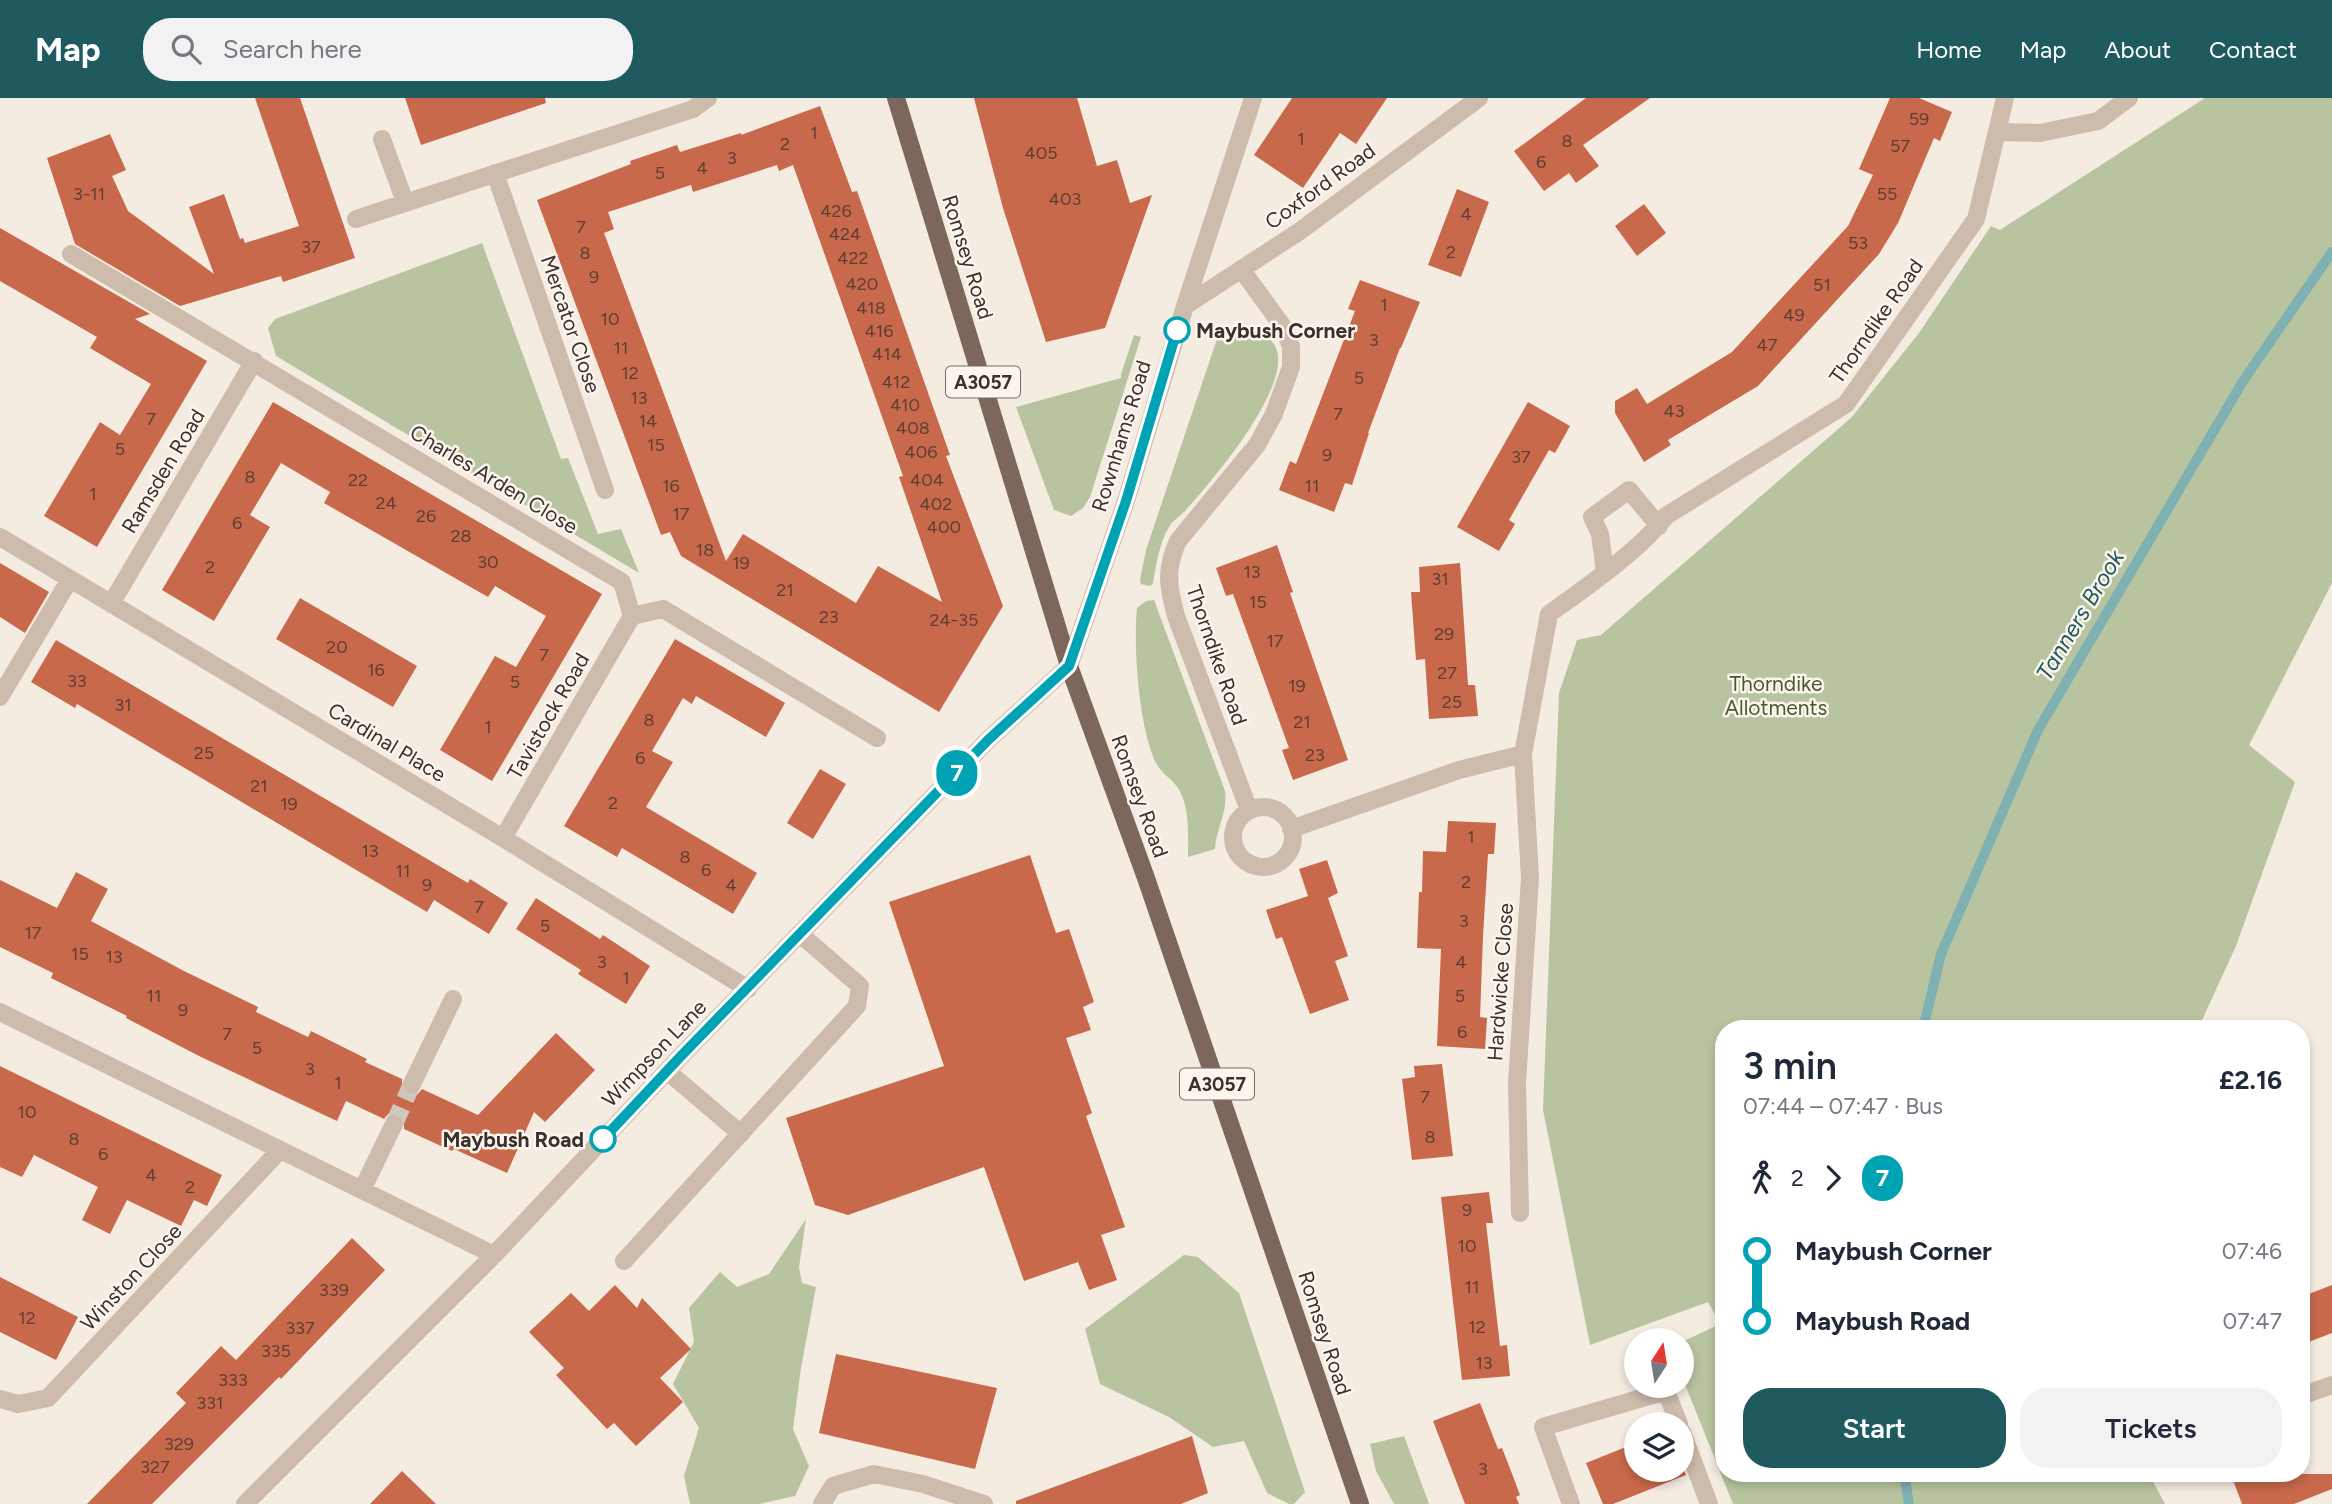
<!DOCTYPE html>
<html lang="en">
<head>
<meta charset="utf-8">
<style>
  body { margin:0; font-family:Figtree,sans-serif; background:#f2f2f3; color:#1f2937; height:100vh; display:flex; flex-direction:column; font-size:26px; white-space:nowrap }
  * { box-sizing:border-box; margin:0 }
  p { font-size:23px; color:#747a83 }
  .icon { flex:none; width:38px; height:38px; fill:none; stroke:currentColor; stroke-width:2; stroke-linecap:round; stroke-linejoin:round }
  .map { position:relative; flex:1; overflow:hidden }
  .drawer { position:absolute; left:1715px; top:922px; width:595px; height:462px; display:flex; flex-direction:column; background:#fff; border-radius:28px; box-shadow:0 4px 10px #0003 }
  .drawer>* { flex:none }
  .badge { padding:0 14px; border-radius:23px; font-size:24px; line-height:46px }
  .needle { width:46px; rotate:12deg }
  .controls { position:absolute; left:1624px; top:1230px; display:grid; gap:14px }
  .controls a { display:grid; place-items:center; width:70px; height:70px; border-radius:50%; background:#fff; box-shadow:0 4px 10px #0003; font-size:35px }
  .map>.badge { position:absolute; translate:-50% -50%; box-shadow:0 0 0 4px #fff }
  .legs { display:flex; align-items:center; gap:10px; height:77px; padding:0 28px; font-size:23px }
  .legs p { margin-inline-start:auto }
  .headline { display:flex; align-items:center; justify-content:space-between; height:119px; padding:0 28px }
  h1 { font-size:38px; font-weight:600; line-height:52px }
  .button { display:flex; gap:14px; margin-top:auto; padding:14px 28px }
  .button a { flex:1; height:80px; border-radius:28px; background:#1f5a5e; color:#fff; font-size:28px; font-weight:600; line-height:80px; text-align:center }
  .button a+a { background:#f2f2f3; color:#1f2937 }
  ul { padding:0 28px; list-style:none }
  li { display:flex; align-items:center; gap:24px; height:70px; font-size:26px }
  li i { display:grid; place-items:center; width:10px; height:100%; margin:0 9px; background:currentColor }
  li i::after { content:''; width:18px; height:18px; margin:-9px; border:5px solid; border-radius:50%; background:#fff }
  li p { margin-inline-start:auto }
  li:first-child i { background:linear-gradient(#0000 50%,currentColor 0) }
  li:last-child i { background:linear-gradient(currentColor 50%,#0000 0) }
  header { display:flex; align-items:center; gap:42px; box-sizing:border-box; height:98px; padding:0 35px; background:#1f5a5e; color:#fff }
  header strong { font-size:33px }
  nav { display:flex; gap:38px; margin-inline-start:auto; font-size:24px }
  .search { width:490px; height:63px; background:#f2f2f3; display:flex; align-items:center; gap:18px; box-sizing:border-box; padding:0 24px; border-radius:28px; color:#747a83; font-size:26px }
  .map>svg:first-child { display:block }
  .green { fill:#b8c4a0 }
  .lines { fill:none; stroke-linecap:round; stroke-linejoin:round }
  .stream { stroke:#7fb0b2; stroke-width:10 }
  .building { fill:#c8694b; fill-rule:evenodd }
  .minor-tunnel { stroke:#cfc6bd; stroke-width:18; stroke-dasharray:18 9; stroke-linecap:butt }
  .minor { stroke:#cdbbac; stroke-width:18 }
  .major { stroke:#7d675c; stroke-width:18 }
  .line-1-casing { stroke:#fff; stroke-width:16 }
  .line-1 { stroke:#00a3b4; stroke-width:10 }
  .stop-1-dot { fill:#fff; stroke:#00a3b4; stroke-width:3.5 }
  .labels { text-anchor:middle; dominant-baseline:central; stroke-width:5; stroke-linejoin:round; paint-order:stroke }
  .number-label { font-size:18px; fill:#5e3e33 }
  .shield { fill:#fbf5ee; stroke:#756b66; stroke-width:2 }
  .shield-label { font-size:19px; font-weight:bold; fill:#3b302b }
  .street-label { font-size:21px; fill:#3b302b; stroke:#fbf5ee }
  .stop-label { font-size:21px; font-weight:bold; fill:#3b302b; stroke:#fbf5ee; text-anchor:start }
  .park-label { font-size:21px; fill:#4a5a2e; stroke:#fbf5ee }
  .water-label { font-size:23px; font-style:italic; fill:#1f5a5e; stroke:#fbf5ee }
</style>
</head>
<body>
<header>
<strong>Map</strong>
<div class="search"><svg class="icon" aria-label="search" viewBox="0 0 24 24"><circle cx="10" cy="10" r="6"/><path d="M15 15l6 6"/></svg>Search here</div>
<nav><a>Home</a><a>Map</a><a>About</a><a>Contact</a></nav>
</header>
<div class="map">
<svg width="2332" height="1406" viewBox="0 0 2332 1406">
  <rect width="100%" height="100%" fill="#f4ebe1"/>
  <path class="green" d="M 2205,0 L 2332,0 L 2332,485 L 2249,647 L 2295,684 L 2236,848 L 2198,931 L 1724,931 L 1724,1376 L 2149,1376 L 2165,1406 L 1733,1406 L 1682,1279 L 1682,1244 L 1720,1226 L 1708,1204 L 1590,1247 L 1543,1012 L 1559,595 L 1577,542 L 1601,537 L 1852,319 L 1919,235 L 1991,128 L 2000,132 Z
    M 482,145 L 561,361 L 568,360 L 598,436 L 621,431 L 639,475 L 276,258 L 268,230 L 275,221 Z
    M 1244,231 C 1252,233 1263,236 1269,241 C 1309,272 1207,389 1184,414 C 1179,419 1172,423 1169,429 C 1159,445 1156,468 1153,486 L 1150,488 L 1141,486 L 1140,482 L 1146,452 L 1217,241 Z
    M 1134,237 L 1141,239 L 1090,399 L 1083,410 L 1071,418 L 1054,412 L 1016,309 L 1121,280 L 1121,276 Z
    M 1154,502 L 1225,693 C 1228,714 1216,731 1215,751 L 1188,759 C 1188,737 1190,709 1178,690 C 1172,681 1161,675 1156,665 C 1139,630 1133,549 1137,510 L 1146,503 Z
    M 806,1121 L 799,1169 L 802,1185 L 816,1189 L 801,1270 L 793,1331 L 809,1368 L 795,1398 L 759,1406 L 690,1406 L 684,1378 L 699,1330 L 673,1286 L 694,1244 L 689,1210 L 720,1174 L 737,1189 L 769,1176 Z
    M 1184,1157 L 1198,1159 L 1239,1195 L 1305,1394 L 1294,1406 L 1289,1406 L 1267,1395 L 1244,1343 L 1213,1349 L 1169,1319 L 1100,1286 L 1085,1231 Z
    M 1404,1338 L 1429,1406 L 1394,1406 L 1376,1373 L 1370,1346 Z"/>
  <g class="lines">
    <path class="stream" d="M 1923,931 L 1941,856 L 2038,632 L 2243,283 L 2332,154
      M 1904,1376 L 1909,1406"/>
  </g>
  <path class="building" d="M 255,0 L 300,0 L 355,160 L 283,184 L 281,178 L 180,208 L 75,146 L 47,60 L 110,36 L 126,72 L 112,78 L 128,113 L 214,176 L 189,109 L 224,96 L 240,141 L 243,140 L 245,145 L 299,128 Z
    M 405,0 L 545,0 L 546,5 L 421,47 Z
    M 974,0 L 1077,0 L 1097,68 L 1117,62 L 1130,105 L 1152,97 L 1105,230 L 1046,244 L 1003,110 Z
    M 1292,0 L 1387,0 L 1356,46 L 1340,35 L 1303,90 L 1254,57 Z
    M 1586,0 L 1650,0 L 1583,47 L 1599,68 L 1576,85 L 1569,75 L 1544,93 L 1514,53 Z
    M 1890,0 L 1919,0 L 1952,14 L 1940,43 L 1934,40 L 1898,125 L 1879,156 L 1758,288 L 1668,342 L 1671,347 L 1644,364 L 1615,315 L 1615,303 L 1637,290 L 1647,306 L 1732,254 L 1848,128 L 1873,77 L 1859,71 Z
    M 820,8 L 852,94 L 857,93 L 950,357 L 946,358 L 1003,508 L 939,614 L 681,458 L 670,434 L 661,437 L 537,102 L 631,66 L 630,63 L 677,47 L 680,54 L 741,35 L 741,37 ZM 777,67 L 779,73 L 793,67 L 903,378 L 899,379 L 942,504 L 878,468 L 856,505 L 743,436 L 726,463 L 604,135 L 614,131 L 608,114 L 691,87 L 693,94 Z
    M 1457,91 L 1489,104 L 1461,179 L 1428,167 Z
    M 1644,106 L 1666,135 L 1637,158 L 1615,128 Z
    M 0,130 L 150,216 L 135,221 L 207,263 L 97,449 L 44,418 L 100,324 L 120,337 L 151,286 L 90,250 L 97,239 L 0,183 Z
    M 1360,182 L 1420,204 L 1401,250 L 1400,250 L 1368,335 L 1369,335 L 1352,387 L 1345,385 L 1334,414 L 1279,392 L 1290,363 L 1296,366 L 1313,322 L 1355,213 L 1348,211 Z
    M 273,304 L 602,496 L 492,683 L 440,652 L 495,558 L 516,569 L 546,518 L 495,488 L 488,499 L 324,405 L 330,394 L 281,365 L 250,417 L 270,429 L 214,523 L 162,492 Z
    M 1528,304 L 1570,328 L 1555,355 L 1549,352 L 1509,422 L 1515,426 L 1499,453 L 1457,429 Z
    M 1277,447 L 1293,494 L 1290,495 L 1348,662 L 1293,682 L 1282,652 L 1289,650 L 1233,496 L 1226,498 L 1216,470 Z
    M 0,465 L 49,494 L 25,535 L 0,519 Z
    M 1460,465 L 1468,587 L 1475,587 L 1478,618 L 1429,621 L 1425,561 L 1416,562 L 1411,494 L 1420,494 L 1419,469 Z
    M 300,500 L 417,568 L 393,609 L 276,541 Z
    M 675,541 L 785,605 L 766,639 L 696,598 L 692,606 L 683,600 L 652,653 L 673,664 L 646,709 L 757,775 L 733,816 L 622,750 L 617,759 L 564,728 Z
    M 56,542 L 468,785 L 470,781 L 508,805 L 489,836 L 434,802 L 427,814 L 77,606 L 75,610 L 31,584 Z
    M 820,671 L 846,686 L 813,741 L 787,725 Z
    M 1448,723 L 1496,725 L 1494,756 L 1488,756 L 1483,838 L 1480,919 L 1487,920 L 1485,951 L 1437,948 L 1441,851 L 1417,850 L 1419,794 L 1422,794 L 1423,753 L 1446,754 Z
    M 1030,757 L 1056,835 L 1069,831 L 1094,904 L 1083,909 L 1091,932 L 1066,940 L 1092,1015 L 1086,1018 L 1125,1129 L 1101,1137 L 1117,1182 L 1089,1192 L 1078,1164 L 1024,1183 L 984,1069 L 848,1117 L 815,1107 L 786,1020 L 944,968 L 889,804 Z
    M 1327,762 L 1338,795 L 1328,800 L 1348,858 L 1335,863 L 1349,902 L 1310,916 L 1282,839 L 1276,841 L 1266,812 L 1308,798 L 1299,771 Z
    M 76,774 L 108,791 L 91,823 L 184,873 L 258,909 L 256,914 L 308,939 L 311,933 L 367,961 L 365,964 L 402,981 L 402,992 L 408,996 L 418,996 L 422,991 L 478,1017 L 556,935 L 595,972 L 545,1024 L 534,1014 L 507,1075 L 454,1051 L 452,1053 L 404,1031 L 404,1020 L 398,1016 L 388,1016 L 384,1021 L 346,1003 L 337,1023 L 199,958 L 126,920 L 127,918 L 51,880 L 53,875 L 0,849 L 0,782 L 57,810 Z
    M 536,800 L 600,841 L 603,837 L 650,868 L 626,906 L 578,876 L 581,872 L 516,831 Z
    M 1442,966 L 1453,1058 L 1412,1062 L 1402,981 L 1415,979 L 1414,968 Z
    M 0,968 L 222,1077 L 207,1108 L 194,1102 L 181,1128 L 127,1102 L 110,1136 L 82,1122 L 98,1089 L 34,1057 L 22,1079 L 0,1069 Z
    M 1489,1094 L 1493,1125 L 1486,1125 L 1500,1248 L 1507,1247 L 1510,1278 L 1462,1282 L 1441,1099 Z
    M 352,1140 L 385,1172 L 281,1281 L 279,1279 L 152,1406 L 87,1406 L 186,1305 L 176,1295 L 221,1248 L 236,1262 Z
    M 0,1179 L 78,1219 L 56,1262 L 0,1234 Z
    M 615,1187 L 637,1210 L 642,1200 L 691,1251 L 660,1280 L 683,1304 L 636,1348 L 614,1325 L 607,1331 L 556,1277 L 564,1270 L 529,1234 L 571,1195 L 589,1213 Z
    M 2332,1187 L 2332,1235 L 2301,1247 L 2301,1199 Z
    M 836,1256 L 997,1290 L 975,1371 L 819,1335 Z
    M 1480,1305 L 1498,1351 L 1502,1350 L 1511,1373 L 1520,1397 L 1516,1399 L 1519,1406 L 1465,1406 L 1433,1323 Z
    M 1192,1338 L 1208,1395 L 1181,1406 L 1016,1406 L 1016,1403 Z
    M 1636,1345 L 1636,1372 L 1684,1372 L 1686,1377 L 1613,1406 L 1603,1406 L 1586,1365 Z
    M 402,1373 L 436,1406 L 370,1406 Z
    M 2250,1376 L 2332,1376 L 2332,1391 L 2294,1406 L 2242,1406 L 2233,1382 Z"/>
  <g class="lines">
    <path class="minor-tunnel" d="M 394,1026 L 412,986"/>
    <path class="minor" d="M 1998,34 L 2040,35 L 2098,23 L 2129,0
      M 382,41 L 405,104
      M 495,75 L 605,392
      M 356,121 L 693,11 L 708,0
      M 71,156 L 622,484 L 632,518 L 663,511 L 877,640
      M 1241,171 L 1284,230 L 1291,249 L 1291,269 L 1274,316 L 1257,347 L 1178,443 C 1165,471 1168,489 1176,518 L 1249,712
      M 1185,208 L 1300,133 L 1479,0
      M 0,439 L 503,740 L 748,891
      M 1605,474 L 1600,436 L 1592,419 L 1629,392 L 1659,428
      M 111,506 L 254,263
      M 0,599 L 70,481
      M1233 739a30 30 0 1 1 60 0a30 30 0 1 1-60 0Z
      M 1291,731 L 1459,672 L 1523,656 L 1549,516 C 1586,489 1639,453 1666,418 L 1846,306 L 1976,121 L 2005,0
      M 503,740 L 632,518
      M 0,914 L 494,1157
      M 667,973 L 741,1036
      M 412,986 L 453,901
      M 362,1092 L 394,1026
      M 1520,1115 L 1517,985 L 1530,780 L 1523,656
      M 624,1163 L 857,908 L 860,888 L 800,836
      M 2301,1298 L 2332,1287
      M 0,1301 L 18,1306 L 48,1300 L 280,1052
      M 1682,1334 L 1709,1406
      M 245,1406 L 494,1157 L 681,958 L 988,642 L 1069,568 L 1126,403 L 1185,208 L 1253,0
      M 822,1406 L 833,1388 L 874,1376 L 923,1386 L 984,1406
      M 1571,1406 L 1543,1329 L 1666,1293 L 1679,1326"/>
    <path class="major" d="M 896,0 L 1069,568 L 1146,780 L 1360,1406"/>
  </g>
  <g class="lines">
    <g class="line-1-casing">
      <path id="line-1" d="M 603,1041 L 681,958 L 988,642 L 1069,568 L 1126,403 L 1177,232"/>
    </g>
    <use href="#line-1" class="line-1"/>
  </g>
  <g class="stop-1-dot">
    <circle cx="1177" cy="232" r="12"/>
    <circle cx="603" cy="1041" r="12"/>
  </g>
  <g class="labels">
    <g class="number-label">
      <text x="1919" y="21">59</text>
      <text x="814" y="35">1</text>
      <text x="1301" y="41">1</text>
      <text x="1567" y="43">8</text>
      <text x="785" y="46">2</text>
      <text x="1900" y="48">57</text>
      <text x="1041" y="55">405</text>
      <text x="732" y="60">3</text>
      <text x="1541" y="64">6</text>
      <text x="702" y="70">4</text>
      <text x="660" y="75">5</text>
      <text x="89" y="96">3-11</text>
      <text x="1887" y="96">55</text>
      <text x="1065" y="101">403</text>
      <text x="836" y="113">426</text>
      <text x="1466" y="116">4</text>
      <text x="581" y="129">7</text>
      <text x="845" y="136">424</text>
      <text x="1858" y="145">53</text>
      <text x="311" y="149">37</text>
      <text x="1451" y="154">2</text>
      <text x="585" y="155">8</text>
      <text x="853" y="160">422</text>
      <text x="594" y="179">9</text>
      <text x="862" y="186">420</text>
      <text x="1822" y="187">51</text>
      <text x="1384" y="207">1</text>
      <text x="871" y="210">418</text>
      <text x="1794" y="217">49</text>
      <text x="610" y="221">10</text>
      <text x="879" y="233">416</text>
      <text x="1374" y="242">3</text>
      <text x="1767" y="247">47</text>
      <text x="621" y="250">11</text>
      <text x="887" y="256">414</text>
      <text x="630" y="275">12</text>
      <text x="1359" y="280">5</text>
      <text x="896" y="284">412</text>
      <text x="639" y="300">13</text>
      <text x="905" y="307">410</text>
      <text x="1674" y="313">43</text>
      <text x="1338" y="316">7</text>
      <text x="151" y="321">7</text>
      <text x="648" y="323">14</text>
      <text x="913" y="330">408</text>
      <text x="656" y="347">15</text>
      <text x="120" y="351">5</text>
      <text x="921" y="354">406</text>
      <text x="1327" y="357">9</text>
      <text x="1521" y="359">37</text>
      <text x="250" y="379">8</text>
      <text x="358" y="382">22</text>
      <text x="927" y="382">404</text>
      <text x="671" y="388">16</text>
      <text x="1312" y="388">11</text>
      <text x="93" y="396">1</text>
      <text x="386" y="405">24</text>
      <text x="936" y="406">402</text>
      <text x="681" y="416">17</text>
      <text x="426" y="418">26</text>
      <text x="237" y="425">6</text>
      <text x="944" y="429">400</text>
      <text x="461" y="438">28</text>
      <text x="705" y="452">18</text>
      <text x="488" y="464">30</text>
      <text x="741" y="465">19</text>
      <text x="210" y="469">2</text>
      <text x="1252" y="474">13</text>
      <text x="1440" y="481">31</text>
      <text x="785" y="492">21</text>
      <text x="1258" y="504">15</text>
      <text x="829" y="519">23</text>
      <text x="954" y="522">24-35</text>
      <text x="1444" y="536">29</text>
      <text x="1275" y="543">17</text>
      <text x="337" y="549">20</text>
      <text x="544" y="557">7</text>
      <text x="376" y="572">16</text>
      <text x="1447" y="575">27</text>
      <text x="77" y="583">33</text>
      <text x="515" y="584">5</text>
      <text x="1297" y="588">19</text>
      <text x="1452" y="604">25</text>
      <text x="123" y="607">31</text>
      <text x="649" y="622">8</text>
      <text x="1302" y="624">21</text>
      <text x="488" y="629">1</text>
      <text x="204" y="655">25</text>
      <text x="1315" y="657">23</text>
      <text x="640" y="660">6</text>
      <text x="259" y="688">21</text>
      <text x="613" y="705">2</text>
      <text x="289" y="706">19</text>
      <text x="1471" y="739">1</text>
      <text x="370" y="753">13</text>
      <text x="685" y="759">8</text>
      <text x="706" y="772">6</text>
      <text x="403" y="773">11</text>
      <text x="1466" y="784">2</text>
      <text x="427" y="787">9</text>
      <text x="731" y="787">4</text>
      <text x="479" y="809">7</text>
      <text x="1464" y="823">3</text>
      <text x="545" y="828">5</text>
      <text x="33" y="835">17</text>
      <text x="80" y="856">15</text>
      <text x="114" y="859">13</text>
      <text x="602" y="864">3</text>
      <text x="1461" y="864">4</text>
      <text x="626" y="880">1</text>
      <text x="154" y="898">11</text>
      <text x="1460" y="898">5</text>
      <text x="183" y="912">9</text>
      <text x="1462" y="934">6</text>
      <text x="227" y="936">7</text>
      <text x="257" y="950">5</text>
      <text x="310" y="971">3</text>
      <text x="338" y="985">1</text>
      <text x="1425" y="999">7</text>
      <text x="27" y="1014">10</text>
      <text x="1430" y="1039">8</text>
      <text x="74" y="1041">8</text>
      <text x="103" y="1056">6</text>
      <text x="151" y="1077">4</text>
      <text x="190" y="1089">2</text>
      <text x="1467" y="1112">9</text>
      <text x="1467" y="1148">10</text>
      <text x="1472" y="1189">11</text>
      <text x="334" y="1192">339</text>
      <text x="27" y="1220">12</text>
      <text x="1477" y="1229">12</text>
      <text x="300" y="1230">337</text>
      <text x="276" y="1253">335</text>
      <text x="1484" y="1265">13</text>
      <text x="233" y="1282">333</text>
      <text x="210" y="1305">331</text>
      <text x="179" y="1346">329</text>
      <text x="155" y="1369">327</text>
      <text x="1483" y="1371">3</text>
    </g>
    <g class="shield">
      <rect x="946" y="268.5" width="74" height="31" rx="5"/>
      <rect x="1180" y="970.5" width="74" height="31" rx="5"/>
    </g>
    <g class="shield-label">
      <text x="983" y="284">A3057</text>
      <text x="1217" y="986">A3057</text>
    </g>
    <g class="street-label">
      <text transform="translate(1320 88) rotate(-36)">Coxford Road</text>
      <text transform="translate(968 159) rotate(73)">Romsey Road</text>
      <text transform="translate(1876 223) rotate(-55)">Thorndike Road</text>
      <text transform="translate(571 226) rotate(71)">Mercator Close</text>
      <text transform="translate(1121 338) rotate(-73)">Rownhams Road</text>
      <text transform="translate(163 373) rotate(-59)">Ramsden Road</text>
      <text transform="translate(494 381) rotate(31)">Charles Arden Close</text>
      <text transform="translate(1217 557) rotate(71)">Thorndike Road</text>
      <text transform="translate(548 618) rotate(-60)">Tavistock Road</text>
      <text transform="translate(387 644) rotate(31)">Cardinal Place</text>
      <text transform="translate(1140 698) rotate(70)">Romsey Road</text>
      <text transform="translate(1500 884) rotate(-86)">Hardwicke Close</text>
      <text transform="translate(654 955) rotate(-46)">Wimpson Lane</text>
      <text transform="translate(131 1179) rotate(-47)">Winston Close</text>
      <text transform="translate(1325 1235) rotate(72)">Romsey Road</text>
    </g>
    <g class="stop-label">
      <text x="1196" y="232">Maybush Corner</text>
      <text x="584" y="1041" text-anchor="end">Maybush Road</text>
    </g>
    <g class="park-label">
      <text x="1776" y="585">Thorndike<tspan x="1776" dy="24">Allotments</tspan></text>
    </g>
    <g class="water-label">
      <text transform="translate(2080 517) rotate(-59)">Tanners Brook</text>
    </g>
  </g>
</svg>
<div class="controls">
<a><svg class="needle" viewBox="-14 -14 28 28"><path d="M0-13l5 13h-10z" fill="#e53935"/><path d="M0 13l5-13h-10z" fill="#747a83"/></svg></a>
<a><svg class="icon" aria-label="layers" viewBox="0 0 24 24"><path d="M12 4l9 5-9 5-9-5zM3 14l9 5 9-5"/></svg></a>
</div>
<b class="badge" style="left:957px;top:675px;background:#00a3b4;color:#fff">7</b>
<section class="drawer">
<div class="headline"><div><h1>3 min</h1><p>07:44 – 07:47 · Bus</p></div><b>£2.16</b></div>
<div class="legs"><svg class="icon" aria-label="walk" viewBox="0 0 24 24"><circle cx="13" cy="4" r="2"/><path d="M13 8l-2 6 4 7M11 14l-3 7M7 12l3-4h3l4 4"/></svg>2<svg class="icon" aria-label="forward" viewBox="0 0 24 24"><path d="M9 5l7 7-7 7"/></svg><b class="badge" style="background:#00a3b4;color:#fff">7</b></div>
<ul>
<li><i style="color:#00a3b4"></i><b>Maybush Corner</b><p>07:46</p></li>
<li><i style="color:#00a3b4"></i><b>Maybush Road</b><p>07:47</p></li>
</ul>
<div class="button"><a>Start</a><a>Tickets</a></div>
</section>
</div>
</body>
</html>
